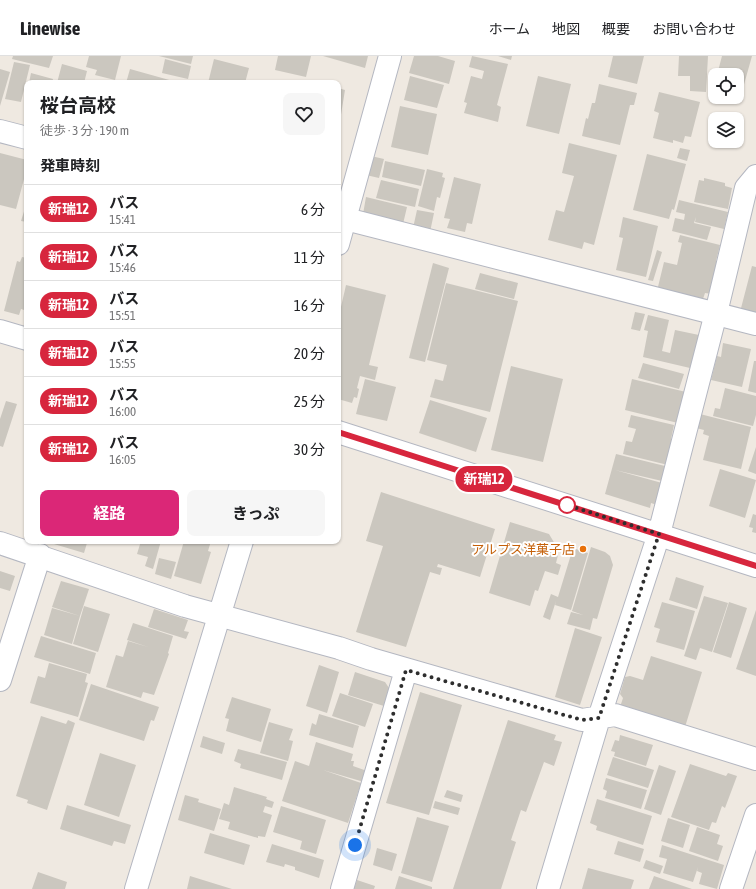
<!DOCTYPE html>
<html lang="ja">
<head>
<meta charset="utf-8">
<style>
  body { margin:0; font-family:"Asap Condensed","Noto Sans JP",sans-serif; background:#f6f6f6; color:#202124; height:100vh; display:flex; flex-direction:column; font-size:15px; white-space:nowrap }
  * { box-sizing:border-box; margin:0 }
  p { font-size:13px; color:#757577 }
  .icon { flex:none; width:22px; height:22px; fill:none; stroke:currentColor; stroke-width:2; stroke-linecap:round; stroke-linejoin:round }
  .map { position:relative; flex:1; overflow:hidden }
  .sheet { position:absolute; left:24px; top:24px; width:317px; height:464px; display:flex; flex-direction:column; background:#fff; border-radius:8px; box-shadow:0 1px 3px #0004 }
  .sheet>* { flex:none }
  .badge { padding:0 8px; border-radius:13px; font-size:14px; line-height:26px }
  .tools { position:absolute; left:708px; top:12px; display:grid; gap:8px }
  .tools a { display:grid; place-items:center; width:36px; height:36px; border-radius:8px; background:#fff; box-shadow:0 1px 3px #0004; font-size:20px }
  .you { position:absolute; width:20px; height:20px; margin:-10px; border:3px solid #fff; border-radius:50%; background:#1a73e8; box-shadow:0 0 0 6px #1a73e833 }
  .map>.badge { position:absolute; translate:-50% -50%; box-shadow:0 0 0 2px #fff }
  h2 { padding:0 16px; font-size:15px; line-height:36px }
  .round { display:grid; place-items:center; flex:none; width:42px; height:42px; border-radius:8px; background:#f6f6f6 }
  .head { display:flex; align-items:center; justify-content:space-between; height:68px; padding:0 16px }
  h1 { font-size:19px; font-weight:700; line-height:30px }
  .action { display:flex; gap:8px; margin-top:auto; padding:8px 16px }
  .action a { flex:1; height:46px; border-radius:8px; background:#db2777; color:#fff; font-size:16px; font-weight:700; line-height:46px; text-align:center }
  .action a+a { background:#f6f6f6; color:#202124 }
  ul { padding:0; list-style:none }
  li { display:flex; align-items:center; gap:12px; height:48px; padding:0 16px; border-top:1px solid #e0e0e0 }
  li div { flex:1 }
  li b { display:block; font-size:15px }
  li em { font-style:normal }
  li .badge { min-width:44px; font-weight:700; text-align:center }
  header { display:flex; align-items:center; gap:24px; box-sizing:border-box; height:56px; padding:0 20px; background:#fff; border-bottom:1px solid #e0e0e0 }
  header strong { font-size:19px }
  nav { display:flex; gap:22px; margin-inline-start:auto; font-size:14px }
  .map>svg:first-child { display:block }
  .building { fill:#cbc7bf }
  .lines { fill:none; stroke-linecap:round; stroke-linejoin:round }
  .minor-casing { stroke:#b4b7c1; stroke-width:24 }
  .minor { stroke:#fff; stroke-width:22 }
  .line-casing { stroke:#fff; stroke-width:9 }
  .line { stroke:#d7263d; stroke-width:6 }
  .walk { stroke:#2e2e2e; stroke-width:4; stroke-dasharray:0 7.2 }
  .stop-dot { fill:#fff; stroke:#d7263d; stroke-width:2 }
  .food-dot { fill:#e8710a; stroke:#fff; stroke-width:1.5 }
  .labels { text-anchor:middle; dominant-baseline:central; stroke-width:4; stroke-linejoin:round; paint-order:stroke }
  .food-label { font-size:13px; fill:#c56008; stroke:#fff; text-anchor:end }
</style>
</head>
<body>
<header>
<strong>Linewise</strong>
<nav><a>ホーム</a><a>地図</a><a>概要</a><a>お問い合わせ</a></nav>
</header>
<div class="map">
<svg width="756" height="833" viewBox="0 0 756 833">
  <rect width="100%" height="100%" fill="#efe9e1"/>
  <path class="building" d="M 13,0 L 53,0 L 49,12 L 12,3 Z
    M 89,0 L 121,0 L 115,24 L 95,19 L 97,14 L 86,11 Z
    M 159,0 L 193,0 L 191,8 Z
    M 278,0 L 311,0 L 306,21 L 275,14 Z
    M 323,0 L 368,0 L 365,12 Z
    M 414,0 L 438,0 L 455,5 L 449,28 L 409,17 Z
    M 472,0 L 508,8 L 497,49 L 501,51 L 498,66 L 464,57 L 467,47 L 464,46 L 471,20 L 482,23 L 484,15 L 469,11 Z
    M 498,0 L 512,0 L 511,4 Z
    M 613,0 L 644,0 L 637,28 L 608,21 Z
    M 679,0 L 708,0 L 706,36 L 690,35 L 690,20 L 678,20 Z
    M 722,0 L 752,0 L 743,32 L 737,31 L 737,19 L 717,19 Z
    M 165,3 L 191,10 L 188,23 L 162,17 Z
    M 214,3 L 249,12 L 245,27 L 208,27 Z
    M 14,6 L 30,9 L 21,46 L 5,43 Z
    M 62,8 L 87,15 L 84,27 L 57,27 Z
    M 0,13 L 10,16 L 0,50 Z
    M 130,13 L 180,27 L 126,27 Z
    M 31,17 L 53,23 L 52,27 L 29,27 Z
    M 410,20 L 444,29 L 437,52 L 404,44 Z
    M 538,20 L 571,28 L 559,78 L 526,70 Z
    M 599,28 L 637,37 L 634,49 L 630,49 L 620,89 L 582,80 L 586,62 L 588,63 L 592,47 L 595,47 Z
    M 338,32 L 345,34 L 339,71 L 338,71 Z
    M 659,36 L 700,46 L 691,81 L 685,80 L 683,87 L 673,84 L 673,87 L 653,82 L 659,57 L 654,55 Z
    M 400,50 L 437,58 L 428,99 L 391,91 Z
    M 569,87 L 617,99 L 594,189 L 584,186 L 582,193 L 548,184 L 556,154 L 564,156 L 574,120 L 562,117 Z
    M 680,92 L 690,94 L 687,105 L 677,102 Z
    M 0,97 L 27,104 L 27,112 L 16,153 L 0,149 Z
    M 647,98 L 686,108 L 674,154 L 672,153 L 669,163 L 633,154 Z
    M 371,100 L 384,103 L 379,122 L 366,119 Z
    M 385,105 L 425,114 L 421,130 L 382,121 Z
    M 427,113 L 443,117 L 442,121 L 445,122 L 440,142 L 437,141 L 434,155 L 418,150 Z
    M 454,121 L 481,128 L 472,168 L 467,167 L 465,176 L 447,172 L 450,163 L 444,162 Z
    M 704,122 L 725,127 L 725,130 L 732,132 L 728,153 L 694,146 L 699,124 L 704,125 Z
    M 381,124 L 419,133 L 415,151 L 376,142 Z
    M 366,141 L 407,151 L 403,168 L 363,158 Z
    M 679,144 L 728,156 L 724,173 L 695,166 L 696,161 L 694,167 L 711,171 L 707,184 L 672,175 L 675,162 L 684,164 L 685,158 L 676,156 Z
    M 27,146 L 27,166 L 21,165 Z
    M 417,154 L 434,157 L 430,176 L 413,172 Z
    M 623,161 L 658,170 L 646,221 L 616,214 L 623,182 L 619,181 Z
    M 680,179 L 720,189 L 716,205 L 719,206 L 712,238 L 705,237 L 702,246 L 657,235 L 664,206 L 677,209 L 682,187 L 678,186 Z
    M 657,194 L 662,196 L 653,225 L 648,224 Z
    M 22,201 L 27,202 L 27,255 L 21,253 L 19,259 L 4,255 L 17,205 L 20,206 Z
    M 433,207 L 449,212 L 425,306 L 409,302 Z
    M 752,210 L 756,211 L 756,259 L 740,256 Z
    M 480,217 L 518,227 L 514,243 L 475,233 Z
    M 446,227 L 518,245 L 490,356 L 430,341 L 435,323 L 443,325 L 447,309 L 427,304 Z
    M 346,229 L 386,239 L 369,309 L 378,311 L 375,324 L 360,320 L 357,332 L 359,333 L 357,342 L 354,341 L 352,347 L 338,343 L 338,264 Z
    M 635,256 L 645,258 L 640,275 L 631,273 Z
    M 648,259 L 669,264 L 662,295 L 670,297 L 675,274 L 699,279 L 690,312 L 643,301 L 648,275 L 644,274 Z
    M 723,287 L 751,293 L 742,331 L 711,324 L 717,300 L 721,301 Z
    M 754,305 L 756,305 L 756,337 L 748,335 Z
    M 643,307 L 684,318 L 679,333 L 638,322 Z
    M 511,310 L 563,323 L 543,406 L 491,394 Z
    M 365,323 L 396,331 L 387,365 L 356,358 Z
    M 632,323 L 686,336 L 678,367 L 625,354 Z
    M 725,332 L 756,340 L 756,359 L 753,370 L 713,360 L 715,352 L 720,353 Z
    M 430,344 L 487,362 L 476,396 L 419,377 Z
    M 6,345 L 17,348 L 3,391 L 0,390 L 0,363 Z
    M 700,358 L 751,371 L 741,413 L 703,404 L 709,380 L 703,378 L 704,374 L 696,372 Z
    M 631,359 L 674,369 L 671,383 L 674,383 L 668,409 L 623,398 L 626,385 L 632,386 L 636,373 L 628,371 Z
    M 756,391 L 756,418 L 748,415 Z
    M 616,398 L 665,410 L 662,425 L 615,414 L 662,427 L 657,449 L 651,447 L 650,452 L 605,438 Z
    M 720,413 L 756,424 L 745,462 L 709,450 Z
    M 381,436 L 495,473 L 480,521 L 438,508 L 437,511 L 442,512 L 440,519 L 430,516 L 406,591 L 356,576 L 383,490 L 366,485 Z
    M 753,458 L 756,459 L 756,477 L 752,476 L 753,472 L 749,471 Z
    M 510,466 L 549,478 L 555,488 L 552,497 L 558,499 L 556,507 L 561,509 L 558,519 L 545,515 L 538,535 L 535,534 L 530,550 L 489,537 Z
    M 44,485 L 91,485 L 91,488 L 87,487 L 84,497 Z
    M 141,485 L 161,485 L 153,513 L 145,510 L 148,501 L 137,498 Z
    M 184,485 L 211,485 L 208,495 L 211,496 L 201,528 L 174,520 Z
    M 591,491 L 605,496 L 610,500 L 613,509 L 597,563 L 593,562 L 590,574 L 567,568 L 571,556 L 583,559 L 572,555 Z
    M 573,492 L 588,497 L 571,554 L 555,549 L 556,545 L 550,564 L 543,561 L 551,538 L 558,541 Z
    M 159,502 L 176,506 L 171,523 L 155,518 Z
    M 0,515 L 15,520 L 10,535 L 0,532 Z
    M 676,521 L 704,530 L 697,553 L 669,544 Z
    M 61,525 L 89,533 L 80,560 L 52,551 Z
    M 704,540 L 728,547 L 712,596 L 700,592 L 696,604 L 684,600 Z
    M 662,546 L 695,555 L 684,594 L 656,586 L 660,573 L 654,571 Z
    M 729,546 L 747,552 L 731,602 L 713,596 Z
    M 84,550 L 110,558 L 98,596 L 73,588 Z
    M 52,552 L 80,560 L 72,588 L 44,579 Z
    M 154,553 L 188,564 L 184,575 L 189,576 L 186,583 L 148,571 Z
    M 756,554 L 756,620 L 736,613 Z
    M 133,567 L 173,580 L 168,597 L 169,598 L 154,639 L 143,636 L 141,642 L 106,631 L 116,599 L 123,601 L 128,585 L 148,591 L 127,584 Z
    M 575,572 L 602,581 L 580,649 L 555,641 Z
    M 41,580 L 96,597 L 90,618 L 34,601 Z
    M 651,600 L 702,616 L 685,671 L 620,651 L 623,642 L 620,638 L 625,621 L 630,620 L 643,624 Z
    M 49,607 L 87,618 L 85,626 L 88,627 L 78,661 L 30,647 L 38,620 L 45,622 Z
    M 319,609 L 339,616 L 327,657 L 306,650 Z
    M 355,616 L 385,626 L 389,632 L 384,650 L 348,639 Z
    M 91,628 L 159,651 L 154,665 L 151,664 L 144,685 L 79,664 Z
    M 420,636 L 462,649 L 429,759 L 386,747 Z
    M 340,637 L 373,648 L 365,671 L 332,660 Z
    M 232,641 L 271,653 L 261,686 L 226,675 L 229,663 L 225,662 Z
    M 319,658 L 359,670 L 353,692 L 309,679 L 312,667 L 316,669 Z
    M 41,660 L 66,668 L 68,664 L 75,667 L 47,754 L 27,747 L 28,744 L 16,740 Z
    M 508,664 L 556,679 L 554,684 L 562,686 L 554,710 L 544,706 L 526,756 L 521,754 L 511,784 L 516,786 L 501,833 L 453,833 Z
    M 269,666 L 293,673 L 289,684 L 293,685 L 288,705 L 260,697 Z
    M 620,679 L 653,689 L 646,710 L 614,700 L 615,696 L 611,695 L 615,684 L 619,685 Z
    M 203,680 L 225,687 L 222,698 L 200,691 Z
    M 316,686 L 353,698 L 351,705 L 354,705 L 353,710 L 367,715 L 364,726 L 323,714 L 361,727 L 348,767 L 282,745 L 295,705 L 309,710 Z
    M 238,693 L 287,706 L 282,724 L 240,712 L 241,708 L 234,705 Z
    M 100,697 L 136,709 L 119,761 L 84,749 Z
    M 613,701 L 654,714 L 648,732 L 607,719 Z
    M 690,708 L 726,720 L 728,717 L 737,720 L 725,752 L 722,750 L 716,767 L 712,766 L 709,774 L 671,761 Z
    M 659,709 L 676,715 L 661,759 L 644,753 Z
    M 606,722 L 647,734 L 641,753 L 605,742 L 607,735 L 603,733 Z
    M 234,731 L 267,741 L 266,743 L 274,746 L 272,752 L 265,750 L 263,756 L 272,759 L 265,781 L 258,780 L 258,782 L 228,773 L 230,766 L 219,763 L 224,747 L 229,749 Z
    M 447,734 L 463,739 L 461,746 L 444,741 Z
    M 185,739 L 199,743 L 198,746 L 221,753 L 214,775 L 178,764 Z
    M 597,743 L 652,760 L 643,789 L 596,774 L 597,770 L 590,767 Z
    M 435,745 L 460,752 L 458,759 L 433,752 Z
    M 67,749 L 131,769 L 125,788 L 114,785 L 112,790 L 60,773 Z
    M 281,750 L 326,764 L 316,798 L 300,793 L 302,785 L 273,776 Z
    M 417,761 L 449,770 L 432,826 L 401,817 Z
    M 668,762 L 690,769 L 683,792 L 661,785 Z
    M 697,771 L 720,779 L 717,788 L 723,790 L 718,805 L 689,795 Z
    M 210,777 L 250,789 L 244,809 L 204,797 Z
    M 618,785 L 644,793 L 640,806 L 614,798 Z
    M 272,788 L 324,804 L 319,822 L 295,814 L 295,811 L 285,808 L 284,811 L 266,806 Z
    M 662,789 L 724,809 L 717,833 L 699,828 L 702,817 L 697,815 L 698,811 L 693,826 L 663,817 L 667,803 L 659,801 Z
    M 377,792 L 397,798 L 392,815 L 373,809 Z
    M 646,804 L 663,810 L 660,818 L 643,812 Z
    M 588,812 L 634,824 L 631,833 L 582,833 Z
    M 38,816 L 67,826 L 65,833 L 32,833 Z
    M 190,820 L 232,833 L 187,833 Z
    M 399,820 L 432,831 L 432,833 L 395,833 Z
    M 654,820 L 692,833 L 649,833 Z
    M 357,824 L 375,830 L 374,833 L 354,833 Z"/>
  <g class="lines">
    <g class="minor-casing">
      <path id="minor" d="M 0,75 L 27,82
        M 338,161 L 756,268
        M 338,188 L 390,0
        M 0,275 L 27,283
        M 338,376 L 756,510
        M 0,487 L 185,550 L 339,592 L 371,603 L 582,664 L 615,659 L 756,703
        M 0,624 L 40,499
        M 136,833 L 242,485
        M 342,833 L 406,614
        M 548,833 L 599,662 L 659,478 L 716,257 L 746,132 L 756,120
        M 731,833 L 756,759"/>
    </g>
    <use href="#minor" class="minor"/>
  </g>
  <g class="lines">
    <g class="line-casing">
      <path id="line" d="M 338,376 L 756,510"/>
    </g>
    <use href="#line" class="line"/>
    <path class="walk" d="M 355,789 L 406,614 L 582,664 L 599,662 L 659,478 L 567,449"/>
  </g>
  <circle class="stop-dot" cx="567" cy="449" r="8"/>
  <circle class="food-dot" cx="583" cy="493" r="4"/>
  <g class="labels">
    <g class="food-label">
      <text x="575" y="493">アルプス洋菓子店</text>
    </g>
  </g>
</svg>
<div class="tools">
<a><svg class="icon" aria-label="locate" viewBox="0 0 24 24"><circle cx="12" cy="12" r="6"/><path d="M12 2v4M12 18v4M2 12h4M18 12h4"/></svg></a>
<a><svg class="icon" aria-label="layers" viewBox="0 0 24 24"><path d="M12 4l9 5-9 5-9-5zM3 14l9 5 9-5"/></svg></a>
</div>
<div class="you" style="left:355px;top:789px"></div>
<b class="badge" style="left:484px;top:423px;background:#d7263d;color:#fff">新瑞12</b>
<section class="sheet">
<div class="head"><div><h1>桜台高校</h1><p>徒歩 · 3 分 · 190 m</p></div><a class="round"><svg class="icon" aria-label="heart" viewBox="0 0 24 24"><path d="M12 20l-8-8c-3-5 5-10 8-4 3-6 11-1 8 4z"/></svg></a></div>
<h2>発車時刻</h2>
<ul>
<li><span class="badge" style="background:#d7263d;color:#fff">新瑞12</span><div><b>バス</b><p>15:41</p></div><em>6 分</em></li>
<li><span class="badge" style="background:#d7263d;color:#fff">新瑞12</span><div><b>バス</b><p>15:46</p></div><em>11 分</em></li>
<li><span class="badge" style="background:#d7263d;color:#fff">新瑞12</span><div><b>バス</b><p>15:51</p></div><em>16 分</em></li>
<li><span class="badge" style="background:#d7263d;color:#fff">新瑞12</span><div><b>バス</b><p>15:55</p></div><em>20 分</em></li>
<li><span class="badge" style="background:#d7263d;color:#fff">新瑞12</span><div><b>バス</b><p>16:00</p></div><em>25 分</em></li>
<li><span class="badge" style="background:#d7263d;color:#fff">新瑞12</span><div><b>バス</b><p>16:05</p></div><em>30 分</em></li>
</ul>
<div class="action"><a>経路</a><a>きっぷ</a></div>
</section>
</div>
</body>
</html>
